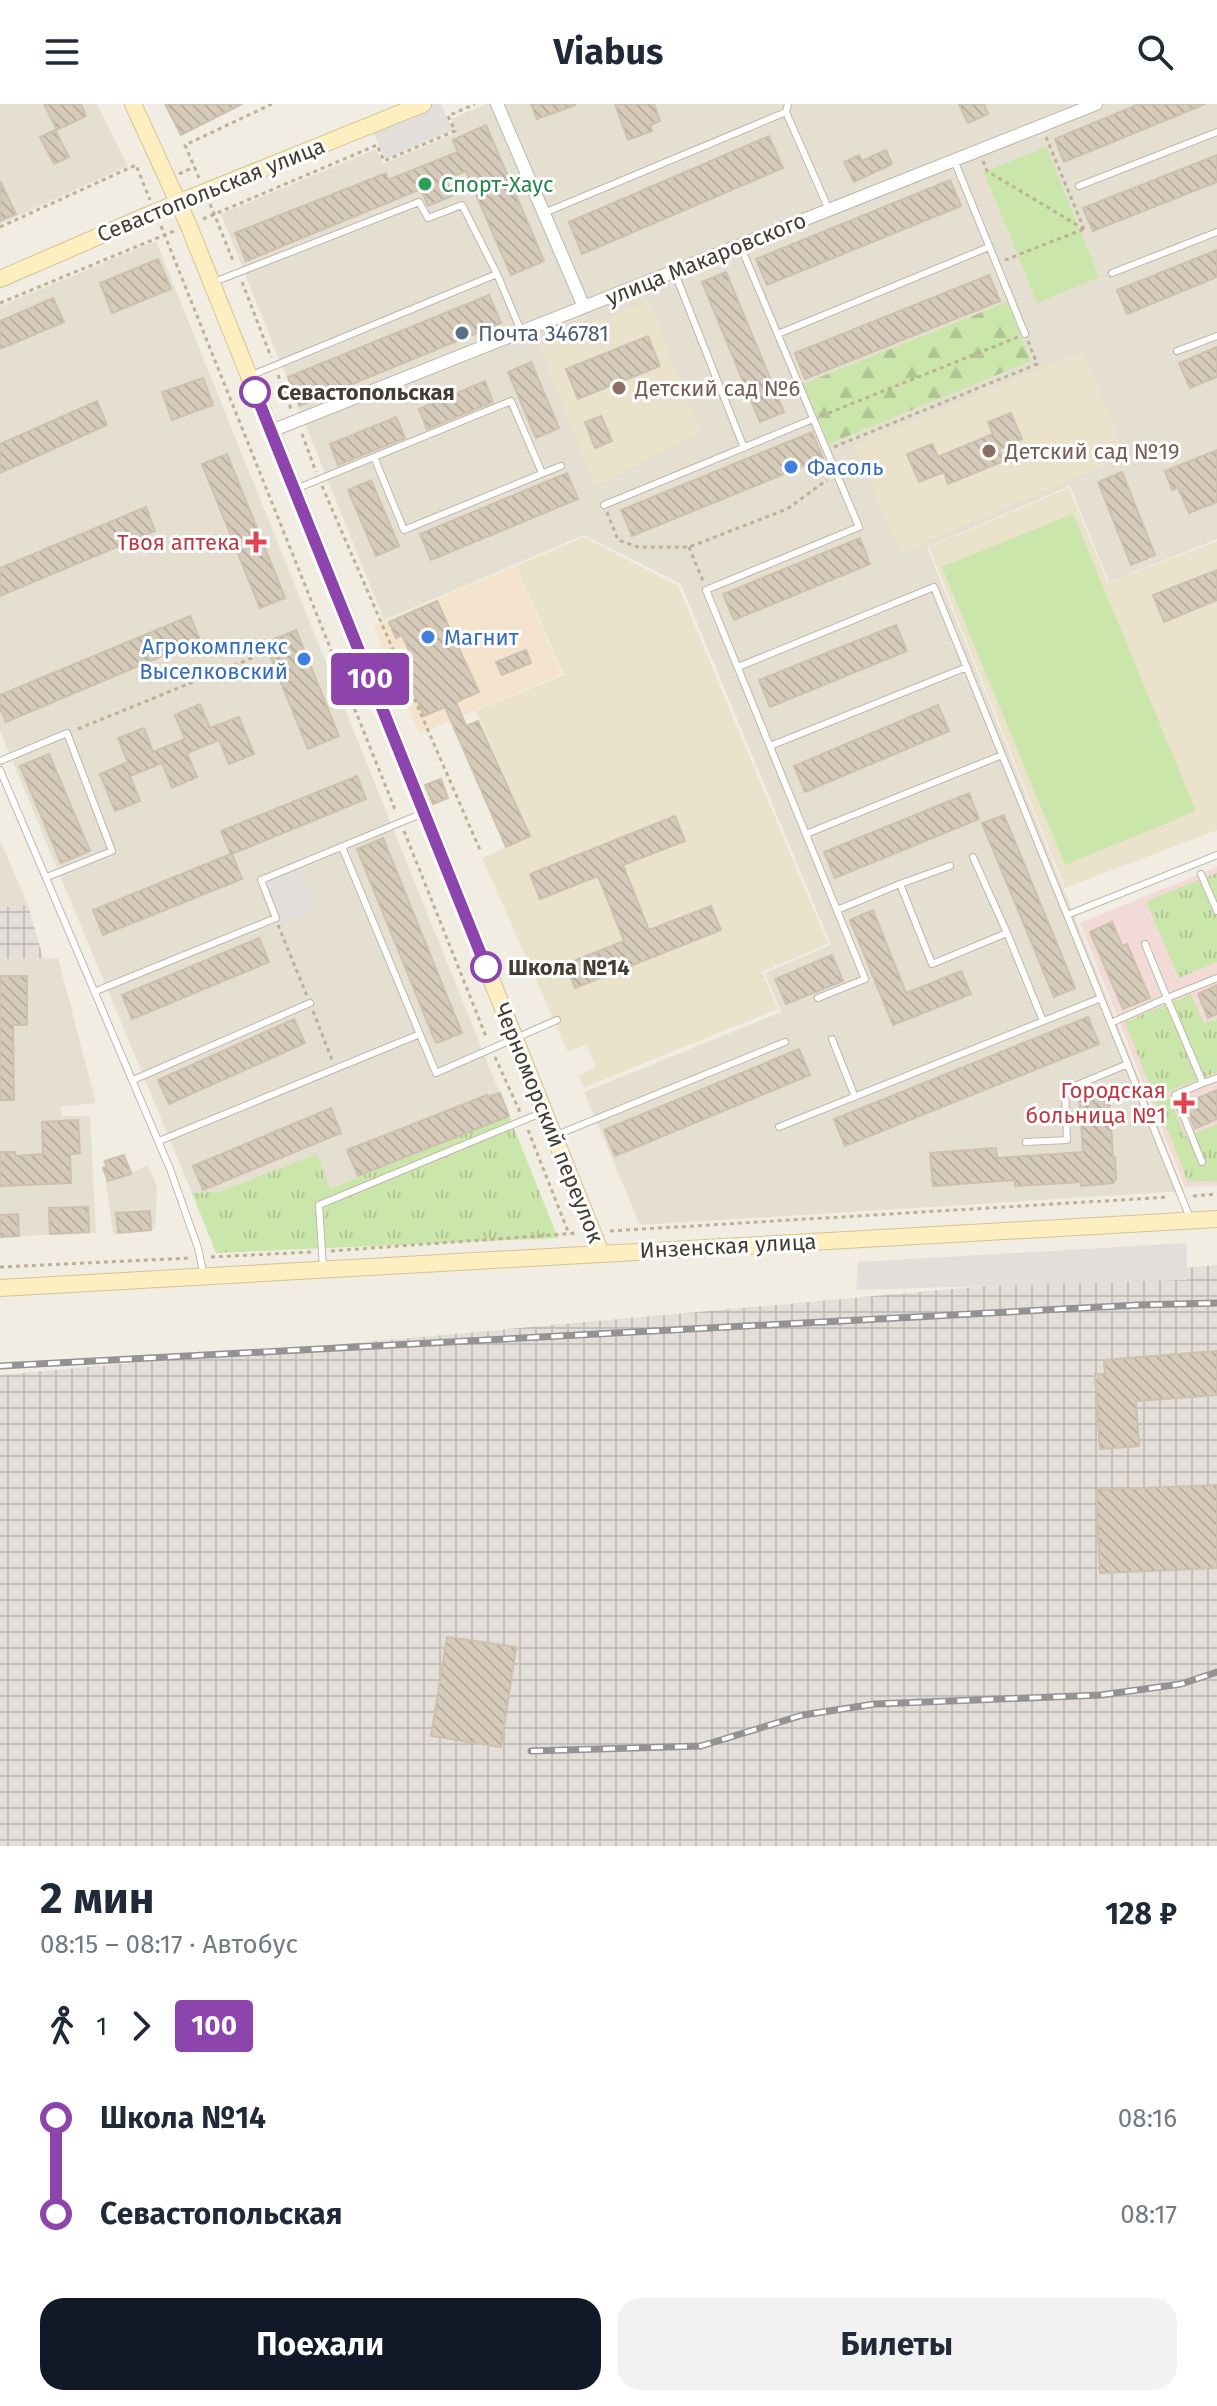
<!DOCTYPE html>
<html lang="ru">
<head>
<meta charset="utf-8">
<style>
  body { margin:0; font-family:"Fira Sans",sans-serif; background:#f2f2f3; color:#1f2937; height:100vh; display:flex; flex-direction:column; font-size:30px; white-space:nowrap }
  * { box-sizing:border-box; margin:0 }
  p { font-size:26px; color:#747a83 }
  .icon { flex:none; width:44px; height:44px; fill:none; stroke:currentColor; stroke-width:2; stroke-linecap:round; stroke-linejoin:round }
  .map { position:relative; height:1742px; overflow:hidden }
  .sheet { display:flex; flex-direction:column; background:#fff; flex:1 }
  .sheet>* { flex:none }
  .badge { padding:0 16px; border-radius:6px; font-size:28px; line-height:52px }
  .map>.badge { position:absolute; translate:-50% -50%; box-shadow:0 0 0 4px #fff }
  .legs { display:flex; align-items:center; gap:12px; height:88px; padding:0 40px; font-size:26px }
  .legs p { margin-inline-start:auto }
  .summary { display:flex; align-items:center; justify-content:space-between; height:136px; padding:0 40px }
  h1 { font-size:44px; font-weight:700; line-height:60px }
  .action { display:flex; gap:16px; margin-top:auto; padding:16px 40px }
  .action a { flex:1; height:92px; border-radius:24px; background:#111827; color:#fff; font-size:32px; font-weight:700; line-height:92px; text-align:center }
  .action a+a { background:#f2f2f3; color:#1f2937 }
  ul { padding:0 40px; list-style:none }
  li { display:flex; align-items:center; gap:28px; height:96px; font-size:30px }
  li i { display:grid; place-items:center; width:12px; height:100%; margin:0 10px; background:currentColor }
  li i::after { content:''; width:20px; height:20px; margin:-10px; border:6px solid; border-radius:50%; background:#fff }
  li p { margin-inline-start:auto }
  li:first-child i { background:linear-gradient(#0000 50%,currentColor 0) }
  li:last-child i { background:linear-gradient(currentColor 50%,#0000 0) }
  header { display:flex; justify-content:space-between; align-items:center; height:104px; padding:0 40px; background:#fff; font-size:36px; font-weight:700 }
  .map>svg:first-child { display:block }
  .residential { fill:#e5dfd1 }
  .commercial { fill:#f4e4cd }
  .industrial { fill:url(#industrial-grid) }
  .education { fill:#ebe2cc }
  .medical { fill:#f2dad6 }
  .grass { fill:url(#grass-tufts) }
  .forest { fill:url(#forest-firs) }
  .pitch { fill:#cbe6ab }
  .parking { fill:#e2dfdb }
  .building { fill:url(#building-back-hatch); stroke:#cdc0ac; stroke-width:2 }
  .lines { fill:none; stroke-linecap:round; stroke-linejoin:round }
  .lane-casing { stroke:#bfb7a9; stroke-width:8 }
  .street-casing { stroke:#bfb7a9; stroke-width:14 }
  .secondary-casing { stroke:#d4c395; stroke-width:18 }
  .path { stroke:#beb097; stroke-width:3; stroke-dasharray:4 4; stroke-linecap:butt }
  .lane { stroke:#fff; stroke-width:6 }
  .street { stroke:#fff; stroke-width:12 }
  .secondary { stroke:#feefc0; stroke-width:16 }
  .rail-casing { stroke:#939393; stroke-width:7 }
  .rail { stroke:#fff; stroke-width:4; stroke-dasharray:12; stroke-linecap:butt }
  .line-1-casing { stroke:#fff; stroke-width:18 }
  .line-1 { stroke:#8e44ad; stroke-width:12 }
  .leisure-dot { fill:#2e9e5b; stroke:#fff; stroke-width:3 }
  .service-dot { fill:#5c6f8a; stroke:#fff; stroke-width:3 }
  .education-dot { fill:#8d6e63; stroke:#fff; stroke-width:3 }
  .stop-1-dot { fill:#fff; stroke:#8e44ad; stroke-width:4 }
  .shop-dot { fill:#3f7fe0; stroke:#fff; stroke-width:3 }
  .health-dot { fill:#e0444e; stroke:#fff; stroke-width:3 }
  .labels { text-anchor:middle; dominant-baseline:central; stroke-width:6; stroke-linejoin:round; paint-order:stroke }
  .leisure-label { font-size:22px; fill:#27864d; stroke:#fff; text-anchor:start }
  .street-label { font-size:22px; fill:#433d33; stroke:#fff }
  .service-label { font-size:22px; fill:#4e5e75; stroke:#fff; text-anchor:start }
  .education-label { font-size:22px; fill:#785e54; stroke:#fff; text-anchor:start }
  .stop-label { font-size:22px; font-weight:bold; fill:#433d33; stroke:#fff; text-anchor:start }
  .shop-label { font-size:22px; fill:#366cbe; stroke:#fff; text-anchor:start }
  .health-label { font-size:22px; fill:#be3a42; stroke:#fff; text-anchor:end }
</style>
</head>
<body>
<header><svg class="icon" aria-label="menu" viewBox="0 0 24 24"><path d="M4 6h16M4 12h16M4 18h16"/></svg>Viabus<svg class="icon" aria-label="search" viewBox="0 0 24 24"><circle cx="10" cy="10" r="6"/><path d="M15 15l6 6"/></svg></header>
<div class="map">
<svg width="1217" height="1742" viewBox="0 0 1217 1742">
  <defs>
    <pattern id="industrial-grid" width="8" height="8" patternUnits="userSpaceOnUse" patternTransform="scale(2)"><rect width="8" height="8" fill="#e3ded8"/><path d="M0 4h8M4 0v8" fill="none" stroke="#c4bfba"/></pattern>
    <pattern id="grass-tufts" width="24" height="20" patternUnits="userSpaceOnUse" patternTransform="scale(2)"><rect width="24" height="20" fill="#cbe6ab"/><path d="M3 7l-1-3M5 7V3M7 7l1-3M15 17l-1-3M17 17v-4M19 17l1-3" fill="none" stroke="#b0c694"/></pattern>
    <pattern id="forest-firs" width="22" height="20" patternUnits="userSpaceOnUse" patternTransform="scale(2)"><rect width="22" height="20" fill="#cbe6ab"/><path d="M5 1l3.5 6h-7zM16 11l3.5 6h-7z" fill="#b0c694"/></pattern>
    <pattern id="building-back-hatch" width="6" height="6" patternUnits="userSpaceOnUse" patternTransform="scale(2)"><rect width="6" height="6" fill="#d6cbbb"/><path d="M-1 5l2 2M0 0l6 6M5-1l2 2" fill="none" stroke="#b9afa1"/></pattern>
  </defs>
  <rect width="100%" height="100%" fill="#f1ede3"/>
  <path class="residential" d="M 0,0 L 97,0 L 128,62 L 0,120 Z
    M 486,0 L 1217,0 L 1217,435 L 1109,478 L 1070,382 L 927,443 L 1184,1087 L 640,1121 L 584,988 L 781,908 L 765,869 L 831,841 L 681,480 L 584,431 L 384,516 L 221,110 L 376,45 L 383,60 L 456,29 L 451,15 Z
    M 156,137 L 509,1012 L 330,1085 L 317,1051 L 222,1087 L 192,1089 L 0,627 L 0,202 Z
    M 0,736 L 28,801 L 0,804 Z
    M 58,854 L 96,999 L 60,1003 L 62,1012 L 90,1012 L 96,1129 L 0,1133 L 0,855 Z
    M 124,1050 L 133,1068 L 148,1061 L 157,1083 L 155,1125 L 113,1130 L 103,1057 Z"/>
  <path class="commercial" d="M 515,462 L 562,570 L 419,630 L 373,522 Z"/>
  <path class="industrial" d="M 28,801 L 43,854 L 0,855 L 0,804 Z
    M 1217,1161 L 1217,1742 L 0,1742 L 0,1271 Z"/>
  <path class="education" d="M 649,197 L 700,328 L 595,383 L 539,241 Z
    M 1084,247 L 1125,352 L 901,449 L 854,341 Z
    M 1069,384 L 1108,479 L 1217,437 L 1217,726 L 1065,784 L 929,443 Z
    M 584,433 L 678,482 L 828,840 L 762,868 L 778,905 L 583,984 L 578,972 L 596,963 L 586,941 L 568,948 L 482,754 L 531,732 L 476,607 L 564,571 L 516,462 Z"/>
  <path class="medical" d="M 1217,763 L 1217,1082 L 1185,1083 L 1080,819 Z"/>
  <path class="grass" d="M 1217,769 L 1217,858 L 1179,874 L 1146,797 Z
    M 1191,890 L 1204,919 L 1217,915 L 1217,968 L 1167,988 L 1186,1033 L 1217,1020 L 1217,1077 L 1188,1078 L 1125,918 Z
    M 509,1012 L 558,1134 L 216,1149 L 192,1089 L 222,1087 L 317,1050 L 330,1085 Z"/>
  <path class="forest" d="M 1007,198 L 1031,257 L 829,340 L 803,280 Z"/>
  <path class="pitch" d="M 1046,43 L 1099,173 L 1037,199 L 984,68 Z
    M 1073,410 L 1196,707 L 1065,761 L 942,463 Z"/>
  <path class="parking" d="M 423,0 L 441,0 L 453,26 L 385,55 L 370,21 Z
    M 299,762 L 316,806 L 278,820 L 261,776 Z
    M 1187,1139 L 1187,1176 L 856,1186 L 858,1158 Z"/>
  <path class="building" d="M 44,0 L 81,0 L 86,12 L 57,26 Z
    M 165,0 L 242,0 L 181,31 Z
    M 531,0 L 574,0 L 575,1 L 537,15 Z
    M 615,0 L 654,0 L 660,17 L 650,21 L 652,27 L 628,36 Z
    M 959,0 L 984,0 L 988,10 L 968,19 Z
    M 1139,0 L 1205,0 L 1064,58 L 1055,35 Z
    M 486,21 L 544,157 L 511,171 L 466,67 L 446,75 L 452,92 L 428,102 L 421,85 L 246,157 L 235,129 L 386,69 L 388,76 L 458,48 L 453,36 Z
    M 55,26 L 69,53 L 54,60 L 40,33 Z
    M 769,32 L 783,64 L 582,150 L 569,118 Z
    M 886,46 L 892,60 L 854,78 L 844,58 L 859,51 L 862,57 Z
    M 1217,51 L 1217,78 L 1093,127 L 1083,104 Z
    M 950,76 L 961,102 L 767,181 L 756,155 Z
    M 0,77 L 16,110 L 0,117 Z
    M 1217,146 L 1217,173 L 1127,210 L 1117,186 Z
    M 158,155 L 171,185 L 112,209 L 100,179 Z
    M 726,168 L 784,308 L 760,318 L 702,178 Z
    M 989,171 L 1000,197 L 805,275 L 795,249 Z
    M 489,191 L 501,219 L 299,302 L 288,273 Z
    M 53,194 L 64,218 L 0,245 L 0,217 Z
    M 648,232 L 660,262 L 578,295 L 566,265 Z
    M 1217,243 L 1217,273 L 1190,284 L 1179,259 Z
    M 531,258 L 559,324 L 536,334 L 508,268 Z
    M 203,274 L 213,301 L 172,316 L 162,288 Z
    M 485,277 L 493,298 L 427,325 L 419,305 Z
    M 97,297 L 107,321 L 0,369 L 0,340 Z
    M 1011,309 L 1022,335 L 999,345 L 1004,357 L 948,380 L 944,368 L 919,378 L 907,350 L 932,340 L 938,353 L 993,330 L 988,318 Z
    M 601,312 L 612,337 L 595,344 L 585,318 Z
    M 396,313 L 405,334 L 338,361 L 330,340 Z
    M 812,328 L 823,354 L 632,432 L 621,406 Z
    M 1217,346 L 1217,398 L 1189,409 L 1178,383 L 1172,386 L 1165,367 Z
    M 227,350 L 285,494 L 260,504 L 202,360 Z
    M 1122,368 L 1155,451 L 1131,461 L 1098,378 Z
    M 567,369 L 578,395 L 431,456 L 420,430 Z
    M 371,376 L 399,442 L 376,452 L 348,386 Z
    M 146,403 L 155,427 L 0,492 L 0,464 Z
    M 860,434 L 870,460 L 734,516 L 723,490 Z
    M 1217,466 L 1217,496 L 1164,518 L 1153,491 Z
    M 437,497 L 479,588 L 456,598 L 466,622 L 478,617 L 530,732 L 506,743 L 445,603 L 424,612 L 401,560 L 413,555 L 402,531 L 396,534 L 389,518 Z
    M 190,512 L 200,536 L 6,618 L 0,604 L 0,591 Z
    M 896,521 L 907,547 L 770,603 L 759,576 Z
    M 296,526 L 339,632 L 308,645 L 265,539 Z
    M 526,546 L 531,559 L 502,571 L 496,558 Z
    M 200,600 L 210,624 L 239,613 L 254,650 L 229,660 L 219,636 L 187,649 L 197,673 L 172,684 L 162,659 L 130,672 L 140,697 L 115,707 L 100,670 L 128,658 L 118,634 L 144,624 L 153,648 L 185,635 L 175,611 Z
    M 938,601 L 949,627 L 805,688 L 794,662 Z
    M 49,650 L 90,747 L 61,759 L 20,662 Z
    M 357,672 L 366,695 L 232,750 L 242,775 L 103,831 L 93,806 L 231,750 L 221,727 Z
    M 441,675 L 448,694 L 433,700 L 425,681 Z
    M 969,689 L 979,715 L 835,774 L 824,748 Z
    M 1004,711 L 1075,884 L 1054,893 L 982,719 Z
    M 675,712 L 685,737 L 623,761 L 649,826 L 711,802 L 721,826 L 575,884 L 566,860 L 624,837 L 598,772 L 540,795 L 530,770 Z
    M 383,734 L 462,929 L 436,939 L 357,745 Z
    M 873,806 L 906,889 L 961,867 L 971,890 L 893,921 L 850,816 Z
    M 1112,818 L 1122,842 L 1127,840 L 1150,894 L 1123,905 L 1090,828 Z
    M 259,834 L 269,858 L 132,915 L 122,891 Z
    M 832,851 L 843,877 L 786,900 L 775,875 Z
    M 0,872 L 27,872 L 27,921 L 13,921 L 14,996 L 0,996 Z
    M 1217,881 L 1217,910 L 1208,914 L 1198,890 Z
    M 1088,913 L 1099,940 L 845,1042 L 834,1015 Z
    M 294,915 L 305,939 L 169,1000 L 158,976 Z
    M 799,945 L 810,971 L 615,1052 L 604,1026 Z
    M 1217,986 L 1217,1015 L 1195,1025 L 1185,999 Z
    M 500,989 L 509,1012 L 358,1072 L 347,1046 L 487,991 L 488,993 Z
    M 1109,990 L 1113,1053 L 1115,1053 L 1116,1075 L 1113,1079 L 1081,1082 L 1081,1078 L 1015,1082 L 1015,1076 L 933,1082 L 930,1049 L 996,1044 L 997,1054 L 1083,1048 L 1079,992 Z
    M 331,1004 L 341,1029 L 203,1086 L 193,1062 Z
    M 78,1016 L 80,1049 L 70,1050 L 71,1079 L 0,1082 L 0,1048 L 15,1048 L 15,1052 L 43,1050 L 42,1018 Z
    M 124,1051 L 131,1070 L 108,1077 L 103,1064 L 107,1063 L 105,1057 Z
    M 88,1103 L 89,1128 L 50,1130 L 49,1104 Z
    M 150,1107 L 151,1126 L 118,1129 L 116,1109 Z
    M 18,1110 L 19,1132 L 0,1133 L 0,1111 Z
    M 1217,1247 L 1217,1291 L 1136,1297 L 1139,1342 L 1100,1345 L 1095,1270 L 1105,1270 L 1104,1256 Z
    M 1217,1381 L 1217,1464 L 1100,1469 L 1096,1386 Z
    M 447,1533 L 516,1543 L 501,1643 L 431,1632 Z"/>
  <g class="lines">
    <g class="lane-casing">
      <path id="lane" d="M 788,0 L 786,8 L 829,106
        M 954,56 L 1025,230
        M 1079,82 L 1217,28
        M 544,109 L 786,8
        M 740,141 L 859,423 L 706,486 L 865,875 L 818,894
        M 674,167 L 744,344
        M 1112,169 L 1217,128
        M 214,178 L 419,98 L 428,114 L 462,101 L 497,170 L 521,227
        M 778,230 L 989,143
        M 1177,247 L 1217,232
        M 252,271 L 497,170
        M 374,353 L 404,426 L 561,362
        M 298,384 L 511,297 L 542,369
        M 604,401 L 813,315
        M 738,563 L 934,483 L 1190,1114
        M 770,642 L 967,563
        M 0,657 L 67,629 L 112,747 L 47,773
        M 0,666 L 170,1065 L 198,1144 L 204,1172
        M 806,730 L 1002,651
        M 342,743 L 436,969 L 557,916
        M 973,753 L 1007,829
        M 1201,770 L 1217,807
        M 900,780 L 950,762
        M 837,806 L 900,780 L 932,860 L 1007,829 L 1043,917
        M 1067,811 L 1217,751
        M 96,887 L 276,814 L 261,776 L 421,710
        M 1111,919 L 1167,894 L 1145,840
        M 832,935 L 855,993
        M 133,976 L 310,899
        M 1203,979 L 1217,974
        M 779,1023 L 1101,894
        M 554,1032 L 785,938
        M 159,1037 L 420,930
        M 1026,1038 L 1067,1036 L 1065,986 L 1128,960
        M 1202,1058 L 1175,991 L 1203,979 L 1167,894 L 1217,874
        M 323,1164 L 319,1101 L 541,1009"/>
    </g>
    <g class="street-casing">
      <path id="street" d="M 497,0 L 584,203
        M 271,327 L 1096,0"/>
    </g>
    <g class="secondary-casing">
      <path id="secondary" d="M 133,0 L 188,120 L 601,1149
        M 0,175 L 155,108 L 423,0
        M 0,1184 L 1217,1115"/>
    </g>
    <path class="path" d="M 1046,33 L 1084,125
      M 983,57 L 987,67 L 1084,125
      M 179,70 L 194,63
      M 199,74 L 185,41 L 272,0
      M 210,100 L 234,159
      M 203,115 L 377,41 L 384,57 L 455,27 L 448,12 L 475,0
      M 161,122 L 396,708
      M 0,123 L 136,61 L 150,96
      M 1005,156 L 1084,125
      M 242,178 L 271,253
      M 0,199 L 174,127
      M 278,271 L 291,305
      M 821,312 L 1018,233
      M 302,330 L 316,368
      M 834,343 L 1037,260 L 1028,237
      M 322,382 L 480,746
      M 607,408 L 618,436 L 638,443 L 689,443 L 787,405 L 827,376
      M 689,443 L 703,477
      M 78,625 L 252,554
      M 404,727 L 487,935
      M 278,821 L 307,892
      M 313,907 L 332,956
      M 495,953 L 520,1008
      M 528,1026 L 569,1130
      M 1193,1092 L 1217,1090
      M 610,1127 L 1169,1093
      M 331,1147 L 578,1129
      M 211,1153 L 311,1148
      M 0,1163 L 191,1154"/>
    <use href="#lane" class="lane"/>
    <use href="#street" class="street"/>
    <use href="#secondary" class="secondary"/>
    <g class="rail-casing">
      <path id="rail" d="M 0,1262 L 1138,1201 L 1217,1199
        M 531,1647 L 701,1642 L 803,1611 L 875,1600 L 1101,1591 L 1181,1580 L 1217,1568"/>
    </g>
    <use href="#rail" class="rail"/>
  </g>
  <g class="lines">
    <g class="line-1-casing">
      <path id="line-1" d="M 255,288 L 486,863"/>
    </g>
    <use href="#line-1" class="line-1"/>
  </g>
  <circle class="leisure-dot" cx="425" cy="80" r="8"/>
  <circle class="service-dot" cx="462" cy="229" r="8"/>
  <g class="education-dot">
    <circle cx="619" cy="284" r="8"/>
    <circle cx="989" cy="347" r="8"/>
  </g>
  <g class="stop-1-dot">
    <circle cx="255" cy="288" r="14"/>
    <circle cx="486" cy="863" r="14"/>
  </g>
  <g class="shop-dot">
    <circle cx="791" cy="363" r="8"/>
    <circle cx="428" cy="533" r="8"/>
    <circle cx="304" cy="555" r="8"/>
  </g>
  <g class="health-dot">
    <path d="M252 426h8v8h8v8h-8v8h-8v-8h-8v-8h8z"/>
    <path d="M1180 987h8v8h8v8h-8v8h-8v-8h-8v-8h8z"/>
  </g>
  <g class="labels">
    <g class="leisure-label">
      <text x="441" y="80">Спорт-Хаус</text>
    </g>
    <g class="street-label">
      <text transform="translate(211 86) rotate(-22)">Севастопольская улица</text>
      <text transform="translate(706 155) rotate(-22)">улица Макаровского</text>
      <text transform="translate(549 1019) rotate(68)">Черноморский переулок</text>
      <text transform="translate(728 1142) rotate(-3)">Инзенская улица</text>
    </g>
    <g class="service-label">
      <text x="478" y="229">Почта 346781</text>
    </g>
    <g class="education-label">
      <text x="635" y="284">Детский сад №6</text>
      <text x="1005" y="347">Детский сад №19</text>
    </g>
    <g class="stop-label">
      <text x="277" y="288">Севастопольская</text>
      <text x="508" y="863">Школа №14</text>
    </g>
    <g class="shop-label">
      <text x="807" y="363">Фасоль</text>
      <text x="444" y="533">Магнит</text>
      <text x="288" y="542" text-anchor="end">Агрокомплекс<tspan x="288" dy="25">Выселковский</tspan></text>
    </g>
    <g class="health-label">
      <text x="240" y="438">Твоя аптека</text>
      <text x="1166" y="986">Городская<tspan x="1166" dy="25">больница №1</tspan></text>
    </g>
  </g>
</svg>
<b class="badge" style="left:370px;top:575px;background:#8e44ad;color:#fff">100</b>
</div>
<section class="sheet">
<div class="summary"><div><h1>2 мин</h1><p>08:15 – 08:17 · Автобус</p></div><b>128 ₽</b></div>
<div class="legs"><svg class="icon" aria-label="walk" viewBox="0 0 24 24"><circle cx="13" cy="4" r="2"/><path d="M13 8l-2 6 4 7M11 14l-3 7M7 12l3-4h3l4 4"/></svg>1<svg class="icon" aria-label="forward" viewBox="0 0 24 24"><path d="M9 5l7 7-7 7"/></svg><b class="badge" style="background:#8e44ad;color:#fff">100</b></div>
<ul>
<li><i style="color:#8e44ad"></i><b>Школа №14</b><p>08:16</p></li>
<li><i style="color:#8e44ad"></i><b>Севастопольская</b><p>08:17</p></li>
</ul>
<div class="action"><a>Поехали</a><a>Билеты</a></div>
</section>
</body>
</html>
